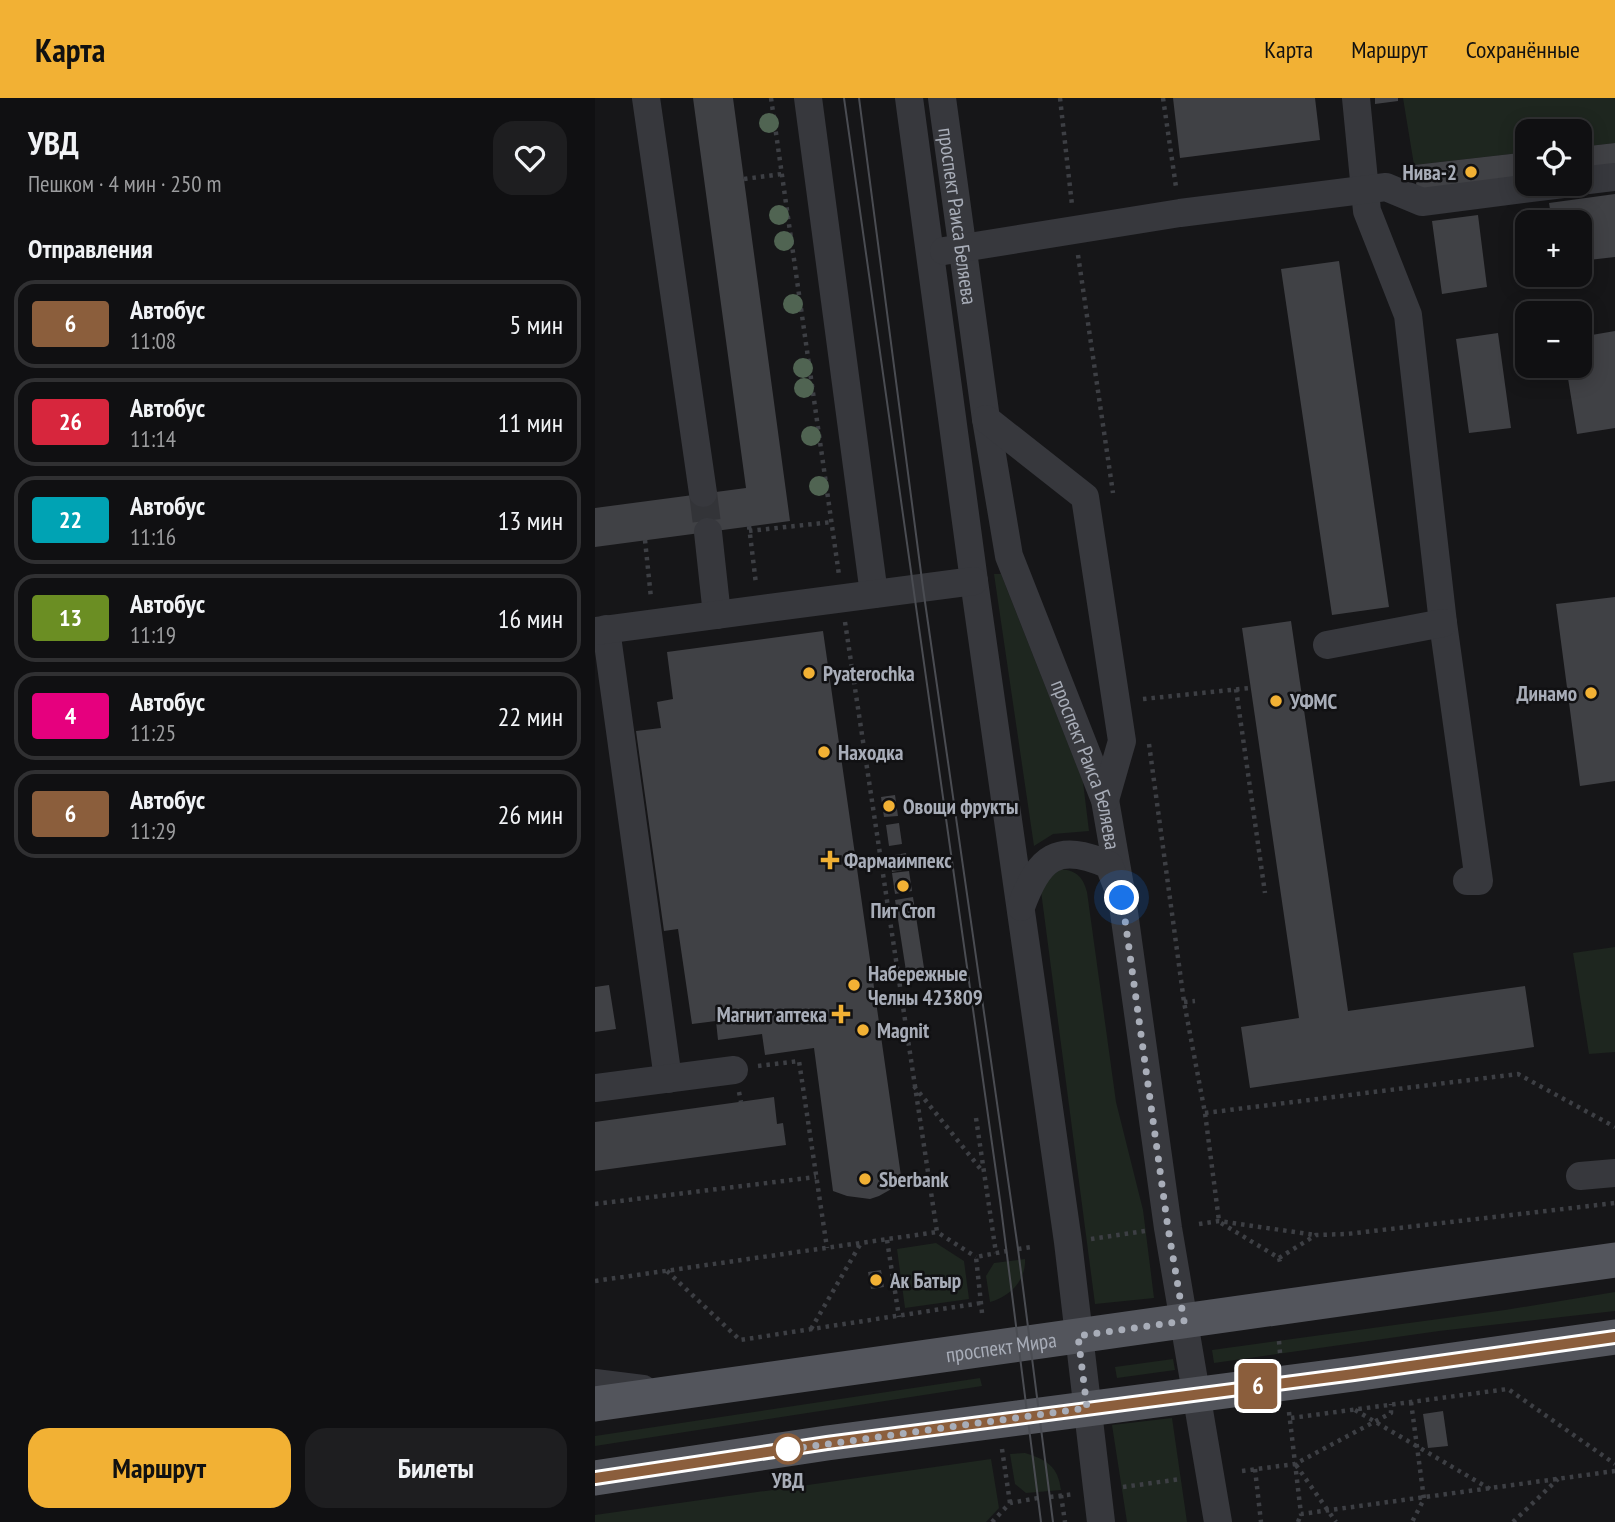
<!DOCTYPE html>
<html lang="ru">
<head>
<meta charset="utf-8">
<style>
  body { margin:0; font-family:"PT Sans Narrow",sans-serif; background:#1e1e20; color:#f1f3f6; height:100vh; display:flex; flex-direction:column; font-size:26px; white-space:nowrap }
  * { box-sizing:border-box; margin:0 }
  p { font-size:23px; color:#9c9d9f }
  .icon { flex:none; width:38px; height:38px; fill:none; stroke:currentColor; stroke-width:2; stroke-linecap:round; stroke-linejoin:round }
  .map { position:relative; flex:1; overflow:hidden }
  .details { display:flex; flex-direction:column; background:#101012; width:595px }
  .details>* { flex:none }
  .badge { padding:0 14px; border-radius:5px; font-size:24px; line-height:46px }
  .tools { position:absolute; left:920px; top:21px; display:grid; gap:14px }
  .tools a { display:grid; place-items:center; width:77px; height:77px; border-radius:14px; background:#101012; box-shadow:0 4px 18px #0003,0 0 0 2px #303032; font-size:35px }
  .you { position:absolute; width:35px; height:35px; margin:-18px; border:5px solid #fff; border-radius:50%; background:#1a73e8; box-shadow:0 0 0 10px #1a73e833 }
  .map>.badge { position:absolute; translate:-50% -50%; box-shadow:0 0 0 4px #fff }
  h2 { padding:0 28px; font-size:26px; line-height:63px }
  .round { display:grid; place-items:center; flex:none; width:74px; height:74px; border-radius:21px; background:#1e1e20 }
  .overview { display:flex; align-items:center; justify-content:space-between; height:119px; padding:0 28px }
  h1 { font-size:33px; font-weight:600; line-height:52px }
  .button { display:flex; gap:14px; margin-top:auto; padding:14px 28px }
  .button a { flex:1; height:80px; border-radius:21px; background:#f2b134; color:#111; font-size:28px; font-weight:600; line-height:80px; text-align:center }
  .button a+a { background:#1e1e20; color:#f1f3f6 }
  ul { padding:0; list-style:none }
  li { display:flex; align-items:center; gap:21px; height:88px; margin:0 14px 10px; padding:0 14px; border:4px solid #303032; border-radius:21px }
  li div { flex:1 }
  li b { display:block; font-size:26px }
  li em { font-style:normal }
  li .badge { min-width:77px; font-weight:700; text-align:center }
  header { display:flex; align-items:center; gap:42px; box-sizing:border-box; height:98px; padding:0 35px; background:#f2b134; color:#111 }
  header strong { font-size:33px }
  nav { display:flex; gap:38px; margin-inline-start:auto; font-size:24px }
  main { display:flex; flex:1; min-height:0 }
  .map>svg:first-child { display:block }
  .green { fill:#1e261f }
  .building { fill:#404145 }
  .lines { fill:none; stroke-linecap:round; stroke-linejoin:round }
  .minor-tunnel { stroke:#333438; stroke-width:28; stroke-dasharray:28 14; stroke-linecap:butt }
  .path { stroke:#3d3f44; stroke-width:4.5; stroke-dasharray:3.5 5; stroke-linecap:butt }
  .minor { stroke:#37383d; stroke-width:28 }
  .major { stroke:#53555c; stroke-width:35 }
  .tram { stroke:#4a4c52; stroke-width:2 }
  .tree { fill:#506452 }
  .line-casing { stroke:#fff; stroke-width:16 }
  .line { stroke:#8b5e3c; stroke-width:10 }
  .walk { stroke:#a8adb8; stroke-width:7; stroke-dasharray:0 12.6 }
  .poi-dot { fill:#f2b134; stroke:#111113; stroke-width:2.5 }
  .stop-dot { fill:#fff; stroke:#8b5e3c; stroke-width:3.5 }
  .labels { text-anchor:middle; dominant-baseline:central; stroke-width:5; stroke-linejoin:round; paint-order:stroke }
  .poi-label { font-size:21px; font-weight:bold; fill:#a8adb8; stroke:#111113; text-anchor:start }
  .street-label { font-size:21px; fill:#a8adb8; stroke:#111113 }
  .stop-label { font-size:21px; font-weight:bold; fill:#a8adb8; stroke:#111113 }
</style>
</head>
<body>
<header>
<strong>Карта</strong>
<nav><a>Карта</a><a>Маршрут</a><a>Сохранённые</a></nav>
</header>
<main>
<section class="details">
<div class="overview"><div><h1>УВД</h1><p>Пешком · 4 мин · 250 m</p></div><a class="round"><svg class="icon" aria-label="heart" viewBox="0 0 24 24"><path d="M12 20l-8-8c-3-5 5-10 8-4 3-6 11-1 8 4z"/></svg></a></div>
<h2>Отправления</h2>
<ul>
<li><span class="badge" style="background:#8b5e3c;color:#fff">6</span><div><b>Автобус</b><p>11:08</p></div><em>5 мин</em></li>
<li><span class="badge" style="background:#d7263d;color:#fff">26</span><div><b>Автобус</b><p>11:14</p></div><em>11 мин</em></li>
<li><span class="badge" style="background:#00a3b4;color:#fff">22</span><div><b>Автобус</b><p>11:16</p></div><em>13 мин</em></li>
<li><span class="badge" style="background:#6b8e23;color:#fff">13</span><div><b>Автобус</b><p>11:19</p></div><em>16 мин</em></li>
<li><span class="badge" style="background:#e6007e;color:#fff">4</span><div><b>Автобус</b><p>11:25</p></div><em>22 мин</em></li>
<li><span class="badge" style="background:#8b5e3c;color:#fff">6</span><div><b>Автобус</b><p>11:29</p></div><em>26 мин</em></li>
</ul>
<div class="button"><a>Маршрут</a><a>Билеты</a></div>
</section>
<div class="map">
<svg width="1020" height="1424" viewBox="0 0 1020 1424">
  <rect width="100%" height="100%" fill="#161618"/>
  <path class="green" d="M 808,0 L 1020,0 L 1020,45 L 985,49 L 985,33 L 933,33 L 933,54 L 819,67 Z
    M 399,476 L 406,476 L 488,684 L 494,733 L 458,736 L 439,748 Z
    M 466,771 C 482,773 488,779 492,794 L 521,1004 L 548,1112 L 559,1200 L 500,1206 L 446,793 L 450,783 Z
    M 1020,849 L 1020,954 L 994,956 L 978,855 Z
    M 341,1145 L 369,1163 L 374,1201 L 310,1210 L 302,1151 Z
    M 430,1161 C 431,1183 415,1198 395,1204 L 391,1178 L 399,1165 Z
    M 1020,1194 L 1020,1213 L 844,1233 L 619,1265 L 617,1252 L 910,1212 Z
    M 578,1261 L 580,1272 L 522,1280 L 520,1269 Z
    M 385,1280 L 387,1288 L 0,1348 L 0,1338 Z
    M 577,1320 L 592,1424 L 532,1424 L 517,1327 Z
    M 430,1355 C 452,1362 463,1368 466,1392 L 431,1395 L 420,1386 L 415,1356 Z
    M 396,1361 L 404,1410 L 391,1424 L 0,1424 L 0,1417 Z"/>
  <path class="building" d="M 98,0 L 138,0 L 195,423 L 0,449 L 0,410 L 151,390 Z
    M 578,0 L 720,0 L 725,42 L 585,60 Z
    M 780,0 L 803,0 L 803,3 L 780,6 Z
    M 1020,45 L 1020,71 L 985,75 L 985,49 Z
    M 933,54 L 933,81 L 822,93 L 819,67 Z
    M 1020,96 L 1020,159 L 985,163 L 985,124 L 957,124 L 954,105 Z
    M 883,117 L 892,189 L 847,196 L 837,123 Z
    M 744,163 L 794,509 L 737,517 L 686,171 Z
    M 1020,233 L 1020,330 L 982,336 L 971,268 L 985,268 L 985,239 Z
    M 903,235 L 916,330 L 874,335 L 861,241 Z
    M 1020,499 L 1020,683 L 985,688 L 961,506 Z
    M 696,523 L 753,913 L 930,888 L 939,949 L 655,990 L 646,929 L 704,920 L 647,530 Z
    M 228,533 L 307,1085 L 284,1098 L 275,1101 L 252,1098 L 238,1093 L 219,950 L 170,957 L 167,936 L 123,942 L 121,923 L 97,926 L 83,831 L 69,833 L 41,633 L 66,630 L 62,604 L 78,601 L 72,554 Z
    M 300,697 L 303,718 L 289,719 L 286,699 Z
    M 304,725 L 307,746 L 294,748 L 291,727 Z
    M 311,755 L 313,771 L 297,774 L 295,758 Z
    M 314,773 L 317,793 L 300,796 L 297,775 Z
    M 318,799 L 329,870 L 311,873 L 300,802 Z
    M 14,887 L 21,931 L 0,934 L 0,889 Z
    M 179,999 L 182,1026 L 188,1025 L 191,1047 L 0,1073 L 0,1024 Z
    M 286,1172 L 289,1189 L 276,1191 L 273,1174 Z
    M 848,1313 L 853,1348 L 833,1350 L 828,1316 Z"/>
  <g class="lines">
    <path class="minor-tunnel" d="M 108,395 L 113,434"/>
    <path class="path" d="M 176,0 L 244,477
      M 465,0 L 477,107
      M 568,0 L 581,89
      M 149,81 L 187,76
      M 483,157 L 518,395
      M 154,428 L 161,486
      M 154,433 L 237,424
      M 50,442 L 56,500
      M 250,524 L 342,1134 L 381,1159
      M 641,591 L 670,795
      M 548,601 L 655,590
      M 554,646 L 589,904 L 610,1015 L 624,1123
      M 589,904 L 600,903
      M 163,968 L 204,963 L 232,1150
      M 319,988 L 388,1074
      M 144,994 L 146,1004
      M 610,1015 L 923,976 L 1020,1029
      M 381,1020 L 401,1155
      M 0,1106 L 221,1079
      M 626,1125 L 684,1160 L 686,1168
      M 604,1126 L 624,1123 L 720,1137
      M 496,1141 L 550,1133
      M 292,1142 L 304,1219
      M 423,1151 L 436,1149
      M 684,1160 L 721,1137 L 752,1136 L 1020,1105
      M 72,1173 L 145,1242 L 386,1205
      M 0,1183 L 342,1134
      M 387,1215 L 381,1159 L 412,1153
      M 216,1231 L 266,1145
      M 684,1243 L 685,1255
      M 816,1304 L 829,1401 L 817,1424
      M 760,1312 L 895,1391
      M 694,1314 L 706,1416 L 1020,1373
      M 696,1320 L 913,1291 L 1020,1366
      M 407,1351 L 415,1405
      M 701,1367 L 741,1424
      M 660,1371 L 666,1424
      M 647,1373 L 700,1366 L 796,1315 L 796,1306
      M 528,1389 L 586,1381
      M 466,1397 L 470,1424
      M 455,1399 L 480,1396
      M 397,1424 L 415,1405 L 443,1400
      M 703,1424 L 706,1416
      M 918,1424 L 963,1381"/>
    <g class="minor">
      <path d="M 51,0 L 108,395"/>
      <path d="M 213,0 L 279,496"/>
      <path d="M 314,0 L 379,483 L 473,1144 L 506,1424"/>
      <path id="s1" d="M 347,0 L 391,321 L 414,458 L 510,702 L 527,800 L 573,1130 L 623,1424"/>
      <path d="M 761,0 L 772,113 L 813,217 L 848,525 L 884,783 L 872,783"/>
      <path d="M 985,83 L 1020,79"/>
      <path d="M 349,153 L 585,115 L 791,89 L 827,104 L 968,86"/>
      <path d="M 391,321 L 490,399 L 527,643 L 510,702"/>
      <path d="M 113,434 L 122,517"/>
      <path d="M 11,531 L 73,981"/>
      <path d="M 0,533 L 379,483"/>
      <path d="M 732,547 L 848,525"/>
      <path d="M 426,809 C 444,759 462,744 514,767 L 522,788"/>
      <path d="M 0,990 L 139,972"/>
      <path d="M 985,1078 L 1020,1075"/>
      <path d="M 0,1285 L 48,1291"/>
    </g>
    <g class="major">
      <path id="s2" d="M 0,1306 L 1020,1162"/>
      <path d="M 0,1380 L 232,1345 L 759,1276 L 1020,1239"/>
    </g>
    <path class="tram" d="M 249,0 L 405,1102 L 446,1424
      M 264,0 L 328,490 L 423,1151 L 458,1424"/>
  </g>
  <g class="tree">
    <circle cx="174" cy="25" r="10"/>
    <circle cx="184" cy="117" r="10"/>
    <circle cx="189" cy="143" r="10"/>
    <circle cx="198" cy="206" r="10"/>
    <circle cx="208" cy="270" r="10"/>
    <circle cx="209" cy="290" r="10"/>
    <circle cx="216" cy="338" r="10"/>
    <circle cx="224" cy="388" r="10"/>
  </g>
  <g class="lines">
    <g class="line-casing">
      <path id="line" d="M 0,1380 L 232,1345 L 759,1276 L 1020,1239"/>
    </g>
    <use href="#line" class="line"/>
    <path class="walk" d="M 193,1351 L 182,1353 L 492,1310 L 483,1238 L 589,1223 L 573,1130 L 527,800"/>
  </g>
  <g class="poi-dot">
    <circle cx="876" cy="74" r="7"/>
    <circle cx="214" cy="575" r="7"/>
    <circle cx="996" cy="595" r="7"/>
    <circle cx="681" cy="603" r="7"/>
    <circle cx="229" cy="654" r="7"/>
    <circle cx="294" cy="708" r="7"/>
    <path d="M231.5 751.5h7v7h7v7h-7v7h-7v-7h-7v-7h7z"/>
    <circle cx="308" cy="788" r="7"/>
    <circle cx="259" cy="887" r="7"/>
    <path d="M242.5 905.5h7v7h7v7h-7v7h-7v-7h-7v-7h7z"/>
    <circle cx="268" cy="932" r="7"/>
    <circle cx="270" cy="1081" r="7"/>
    <circle cx="281" cy="1182" r="7"/>
  </g>
  <circle class="stop-dot" cx="193" cy="1351" r="14"/>
  <g class="labels">
    <g class="poi-label">
      <text x="862" y="74" text-anchor="end">Нива-2</text>
      <text x="228" y="575">Pyaterochka</text>
      <text x="982" y="595" text-anchor="end">Динамо</text>
      <text x="695" y="603">УФМС</text>
      <text x="243" y="654">Находка</text>
      <text x="308" y="708">Овощи фрукты</text>
      <text x="249" y="762">Фармаимпекс</text>
      <text x="308" y="812" text-anchor="middle">Пит Стоп</text>
      <text x="273" y="875">Набережные<tspan x="273" dy="24">Челны 423809</tspan></text>
      <text x="232" y="916" text-anchor="end">Магнит аптека</text>
      <text x="282" y="932">Magnit</text>
      <text x="284" y="1081">Sberbank</text>
      <text x="295" y="1182">Ак Батыр</text>
    </g>
    <g class="street-label">
      <text stroke="none"><textPath href="#s1" startOffset="119">проспект Раиса Беляева</textPath></text>
      <text stroke="none"><textPath href="#s1" startOffset="686">проспект Раиса Беляева</textPath></text>
      <text stroke="none"><textPath href="#s2" startOffset="410">проспект Мира</textPath></text>
    </g>
    <g class="stop-label">
      <text x="193" y="1382">УВД</text>
    </g>
  </g>
</svg>
<div class="tools">
<a><svg class="icon" aria-label="locate" viewBox="0 0 24 24"><circle cx="12" cy="12" r="6"/><path d="M12 2v4M12 18v4M2 12h4M18 12h4"/></svg></a>
<a>+</a>
<a>−</a>
</div>
<div class="you" style="left:527px;top:800px"></div>
<b class="badge" style="left:663px;top:1288px;background:#8b5e3c;color:#fff">6</b>
</div>
</main>
</body>
</html>
